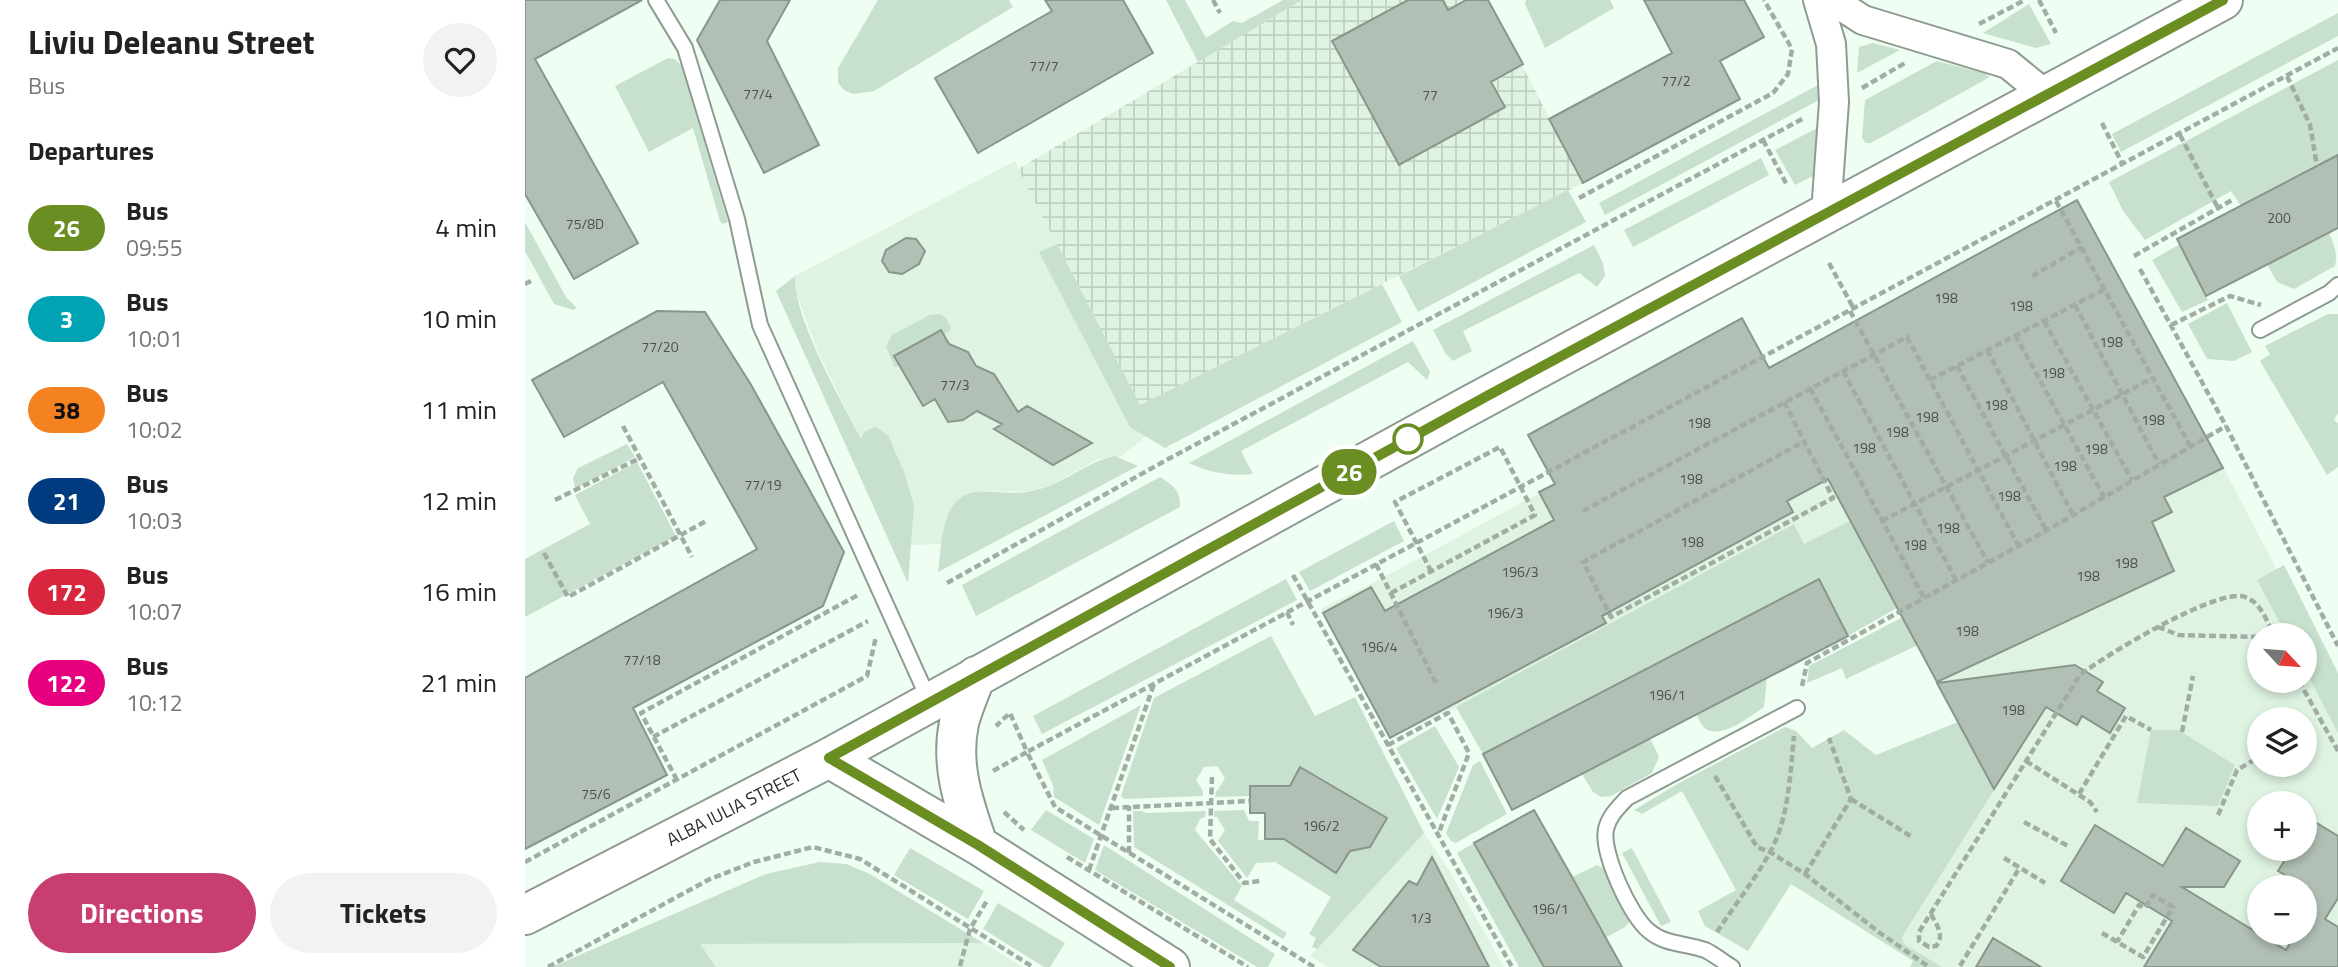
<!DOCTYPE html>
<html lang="en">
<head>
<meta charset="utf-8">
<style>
  body { margin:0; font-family:"Titillium Web",sans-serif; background:#f2f2f2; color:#222; height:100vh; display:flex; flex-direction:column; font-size:26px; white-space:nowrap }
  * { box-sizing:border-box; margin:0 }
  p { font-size:23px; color:#767676 }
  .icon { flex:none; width:38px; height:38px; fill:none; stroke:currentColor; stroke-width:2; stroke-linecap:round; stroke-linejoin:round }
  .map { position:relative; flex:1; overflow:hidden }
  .panel { display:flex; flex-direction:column; background:#fff; width:525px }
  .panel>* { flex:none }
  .badge { padding:0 14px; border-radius:23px; font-size:24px; line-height:46px }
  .needle { width:46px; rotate:116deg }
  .buttons { position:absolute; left:1722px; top:623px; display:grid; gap:14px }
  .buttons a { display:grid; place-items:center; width:70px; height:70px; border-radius:50%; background:#fff; box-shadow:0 4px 10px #0003; font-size:35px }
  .map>.badge { position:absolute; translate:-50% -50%; box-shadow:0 0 0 4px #fff }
  h2 { padding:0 28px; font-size:26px; line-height:63px }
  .round { display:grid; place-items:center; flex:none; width:74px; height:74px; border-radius:37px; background:#f2f2f2 }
  .summary { display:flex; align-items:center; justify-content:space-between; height:119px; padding:0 28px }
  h1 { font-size:33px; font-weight:700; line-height:52px }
  .primary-button { display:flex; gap:14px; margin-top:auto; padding:14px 28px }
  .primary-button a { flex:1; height:80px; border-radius:42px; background:#c93e71; color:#fff; font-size:28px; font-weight:700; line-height:80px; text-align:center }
  .primary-button a+a { background:#f2f2f2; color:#222 }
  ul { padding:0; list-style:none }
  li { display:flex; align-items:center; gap:21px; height:91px; padding:0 28px }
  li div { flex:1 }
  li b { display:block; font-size:26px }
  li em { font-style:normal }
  li .badge { min-width:77px; font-weight:700; text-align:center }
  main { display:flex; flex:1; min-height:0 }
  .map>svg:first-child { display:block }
  .built { fill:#def3e2; fill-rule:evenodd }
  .industrial { fill:url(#industrial-grid) }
  .green { fill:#c8e0ce }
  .building { fill:#b1bfb4; stroke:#89968c; stroke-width:2 }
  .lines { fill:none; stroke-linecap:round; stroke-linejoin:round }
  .service-casing { stroke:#8d9b90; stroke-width:18 }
  .minor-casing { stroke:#8d9b90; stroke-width:32 }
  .secondary-casing { stroke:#8d9b90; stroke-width:42 }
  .primary-casing { stroke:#8d9b90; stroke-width:42 }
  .path { stroke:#a1aca4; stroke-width:4.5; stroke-dasharray:7 3.5; stroke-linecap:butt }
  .service { stroke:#fff; stroke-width:14 }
  .minor { stroke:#fff; stroke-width:28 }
  .secondary { stroke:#fff; stroke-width:38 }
  .primary { stroke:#fff; stroke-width:38 }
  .line-casing { stroke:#fff; stroke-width:16 }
  .line { stroke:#6b8e23; stroke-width:10 }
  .stop-dot { fill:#fff; stroke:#6b8e23; stroke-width:3.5 }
  .labels { text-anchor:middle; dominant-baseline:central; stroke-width:6; stroke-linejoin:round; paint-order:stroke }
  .number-label { font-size:14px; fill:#4c534d }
  .street-label { font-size:18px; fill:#2a2f2b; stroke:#fff }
</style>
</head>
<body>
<main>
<section class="panel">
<div class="summary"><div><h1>Liviu Deleanu Street</h1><p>Bus</p></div><a class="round"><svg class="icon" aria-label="heart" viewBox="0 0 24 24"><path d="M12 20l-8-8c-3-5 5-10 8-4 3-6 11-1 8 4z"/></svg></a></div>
<h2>Departures</h2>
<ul>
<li><span class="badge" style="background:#6b8e23;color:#fff">26</span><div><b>Bus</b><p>09:55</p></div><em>4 min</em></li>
<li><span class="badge" style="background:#00a3b4;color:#fff">3</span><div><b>Bus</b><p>10:01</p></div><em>10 min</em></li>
<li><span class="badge" style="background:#f58220;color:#111">38</span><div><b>Bus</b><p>10:02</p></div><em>11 min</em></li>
<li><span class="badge" style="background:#003b80;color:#fff">21</span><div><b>Bus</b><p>10:03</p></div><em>12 min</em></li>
<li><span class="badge" style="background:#d7263d;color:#fff">172</span><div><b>Bus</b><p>10:07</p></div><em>16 min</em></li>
<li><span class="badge" style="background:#e6007e;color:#fff">122</span><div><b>Bus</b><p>10:12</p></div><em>21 min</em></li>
</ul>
<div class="primary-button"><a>Directions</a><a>Tickets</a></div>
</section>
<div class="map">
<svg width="1813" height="967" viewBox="0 0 1813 967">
  <defs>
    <pattern id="industrial-grid" width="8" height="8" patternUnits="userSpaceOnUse" patternTransform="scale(1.75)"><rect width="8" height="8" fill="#def3e2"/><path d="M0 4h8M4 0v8" fill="none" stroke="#bfd1c2"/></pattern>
  </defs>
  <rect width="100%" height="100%" fill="#effef2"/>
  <path class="built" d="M 490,161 L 629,430 L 596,456 L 574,459 L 526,485 L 506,491 L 452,492 L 420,523 L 417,544 L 387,545 L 293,352 L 270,290 L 270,276 Z
    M 1552,199 L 1685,442 L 1752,570 L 1732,580 L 1761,635 L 1734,635 L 1734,681 L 1780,681 L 1780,670 L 1813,733 L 1813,967 L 1417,967 L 1379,944 L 1377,937 L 1469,789 L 1365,593 L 1279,544 L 1269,524 L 931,707 L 865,738 L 796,609 L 865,574 L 1321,327 ZM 1734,719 L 1780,719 L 1780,765 L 1734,765 ZM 1734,803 L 1780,803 L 1780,849 L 1734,849 ZM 1734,887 L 1780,887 L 1780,933 L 1734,933 Z
    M 899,833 L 922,867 L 979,967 L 803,967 L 785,956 Z
    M 458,943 L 498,967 L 191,967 L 174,944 Z"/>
  <path class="industrial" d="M 777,0 L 963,0 L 1058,183 L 615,405 L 493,169 Z"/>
  <path class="green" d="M 353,0 L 484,0 L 488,7 L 349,91 L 328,94 L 319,90 L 313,83 L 313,68 Z
    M 641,0 L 660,0 L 681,38 L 708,21 L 717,23 L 758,0 L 777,0 L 673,62 Z
    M 1001,0 L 1085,0 L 1089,8 L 1020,48 L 1000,4 Z
    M 1504,4 L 1526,44 L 1511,48 L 1458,33 Z
    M 1813,13 L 1813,36 L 1596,152 L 1587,134 Z
    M 1348,43 L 1375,50 L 1332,73 L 1334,47 Z
    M 143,58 L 150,59 L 156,65 L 203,222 L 198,224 L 195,221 L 168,128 L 124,152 L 90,86 Z
    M 1813,60 L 1813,155 L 1716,206 L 1706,191 L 1620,240 L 1598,211 L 1584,182 Z
    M 1412,61 L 1459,73 L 1465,77 L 1346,143 L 1341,143 L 1337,138 L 1340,100 Z
    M 1293,85 L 1294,100 L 1080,215 L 1074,203 Z
    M 1298,125 L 1294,167 L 1288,176 L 1270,185 L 1250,150 Z
    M 1236,158 L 1244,175 L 1108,247 L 1099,230 Z
    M 1043,190 L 1061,222 L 893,312 L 874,276 Z
    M 0,222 L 41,297 L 52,308 L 48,310 L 29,304 L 0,251 Z
    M 1804,233 C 1809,244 1813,254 1810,266 L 1769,289 L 1752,282 L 1742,264 Z
    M 532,244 L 615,405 L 857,284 L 877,322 L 640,448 L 605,427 L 514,252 Z
    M 1655,244 L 1683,300 L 1657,312 L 1627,260 Z
    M 1069,245 L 1078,263 L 1080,276 L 1072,287 L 1054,273 L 938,331 L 947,351 L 928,361 L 921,354 L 908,330 Z
    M 270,276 C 268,317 316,400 336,439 L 339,432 L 350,427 L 363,435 L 379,472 L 389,506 L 383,583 L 251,291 Z
    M 1702,303 L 1727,352 L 1709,361 L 1682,359 L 1663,324 Z
    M 415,314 L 421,318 L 426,329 L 419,335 L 410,333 L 374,353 L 372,361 L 375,366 L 370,367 L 361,347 L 367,335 L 405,315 Z
    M 1803,314 L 1813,314 L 1813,413 L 1809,420 L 1813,423 L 1813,467 L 1802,475 L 1735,361 L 1745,354 L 1740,346 Z
    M 888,341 L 905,372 L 902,380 L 883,362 L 716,451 L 728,474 C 704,476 685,473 664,463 Z
    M 102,444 L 110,457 L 50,489 L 48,478 L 53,468 Z
    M 590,456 L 613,466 L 413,572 C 417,545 415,496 452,492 C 470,491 489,495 506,491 C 537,486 560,462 590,456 Z
    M 112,462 L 151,536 L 0,617 L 0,559 L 65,524 L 50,495 Z
    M 635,477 C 648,485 656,491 655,507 L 451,616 L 437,585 Z
    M 1327,520 L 1372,608 L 1323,636 L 1293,580 L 958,754 L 931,707 L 1269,524 L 1279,544 Z
    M 869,521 L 879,541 L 785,591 L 774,572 Z
    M 1759,565 L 1813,673 L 1813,733 L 1780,670 L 1780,635 L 1761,635 L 1732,580 Z
    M 761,579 L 772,600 L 517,734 L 508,716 Z
    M 1378,617 L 1393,645 L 1321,679 L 1317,668 L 1282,683 L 1284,666 Z
    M 746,636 L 790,716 L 830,697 L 899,833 L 792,949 L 787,947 L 791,938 L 784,934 L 806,897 L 750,862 L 731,863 L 722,878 L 693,841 L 700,830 L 692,817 L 689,817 L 689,811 L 719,810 L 724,821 L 734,821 L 733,840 L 759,839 L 811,873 L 825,851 L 845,847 L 862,818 L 776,768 L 765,786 L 725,786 L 725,796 L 690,797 L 691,791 L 693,790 L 700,778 L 692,766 L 679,767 L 671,780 L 678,791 L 678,796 L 599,799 L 596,796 L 629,698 Z
    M 1242,678 L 1239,707 C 1227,715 1202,735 1186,731 C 1178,730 1175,721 1171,714 Z
    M 616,705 L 574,825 L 529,797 L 528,785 L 517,760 Z
    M 1433,722 L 1469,790 L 1377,937 L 1379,944 L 1417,967 L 1385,967 L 1388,961 L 1266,884 L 1223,951 L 1180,926 L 1173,911 L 1211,890 L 1157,791 L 1117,814 L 1109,810 L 1154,783 L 1260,727 L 1271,731 L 1287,748 L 1319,730 L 1351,755 Z
    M 910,726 L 934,767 L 912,819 L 871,748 Z
    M 1626,730 L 1653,730 L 1710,765 L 1693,806 L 1612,803 Z
    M 1125,738 L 1134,757 L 1127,773 L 1086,796 L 1076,797 L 1068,792 L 1057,774 Z
    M 955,761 L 982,814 L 931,843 L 926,841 L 921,833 L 948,765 Z
    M 521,810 L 569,839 L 560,863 L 506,830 Z
    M 608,811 L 617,811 L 621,813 L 681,811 L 680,817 L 675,819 L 670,830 L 717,886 L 709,900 L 762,933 L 758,939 L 609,847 Z
    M 949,843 L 1019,967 L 994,967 L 932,853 Z
    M 579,845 L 750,954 L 743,967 L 732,967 L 570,870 Z
    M 385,848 L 459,891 L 443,919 L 369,875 Z
    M 1107,848 L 1146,922 L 1136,926 L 1097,853 Z
    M 295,862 L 321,864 L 345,874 L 458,943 L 175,944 L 191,967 L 27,967 L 241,874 Z
    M 1072,865 L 1079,869 L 1105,921 L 1100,927 L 1080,938 L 1047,877 Z
    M 473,903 L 540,943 L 525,967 L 519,967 L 458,929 Z"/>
  <path class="building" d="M 0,0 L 117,0 L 10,59 L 113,243 L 49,279 L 0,194 Z
    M 195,0 L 265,0 L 242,41 L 294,145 L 239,173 L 172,40 Z
    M 520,0 L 598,0 L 628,53 L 453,153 L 410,78 L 527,11 Z
    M 883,0 L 918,0 L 923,10 L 941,0 L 963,0 L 998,64 L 966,82 L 980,107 L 874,165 L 807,41 Z
    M 1119,0 L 1219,0 L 1239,37 L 1195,61 L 1215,99 L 1058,183 L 1024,119 L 1147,53 Z
    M 1813,155 L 1813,228 L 1681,296 L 1652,239 Z
    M 1552,200 L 1698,468 L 1639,497 L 1647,512 L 1627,522 L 1649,571 L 1412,682 L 1303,479 L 1262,501 L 1268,512 L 1077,616 L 1081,623 L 865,738 L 798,613 L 846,587 L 860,611 L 1029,520 L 1014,492 L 1030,484 L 1003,435 L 1217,318 L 1244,368 Z
    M 381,238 L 391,239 L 400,251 L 394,264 L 377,274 L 364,272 L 357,261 L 361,250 Z
    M 132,311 L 180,312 L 225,383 L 319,552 L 298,606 L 108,708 L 142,775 L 0,849 L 0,678 L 232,549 L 138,382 L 39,437 L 7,380 Z
    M 416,330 L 424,344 L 443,352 L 451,366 L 469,374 L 493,412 L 502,406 L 567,443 L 528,465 L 469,429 L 477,424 L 452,411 L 438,420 L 423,422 L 410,399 L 398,406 L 369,356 Z
    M 1294,579 L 1323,636 L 987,810 L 958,754 Z
    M 1550,665 L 1578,682 L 1572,691 L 1600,708 L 1585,733 L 1557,716 L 1552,725 L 1521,707 L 1469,789 L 1412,683 Z
    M 775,767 L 862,818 L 845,847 L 825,851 L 811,873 L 759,839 L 740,839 L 740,813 L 725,813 L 725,786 L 765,786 Z
    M 1009,810 L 1047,877 L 1097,967 L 1019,967 L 949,843 Z
    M 1780,816 L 1813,836 L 1813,898 L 1800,919 L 1813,927 L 1813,967 L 1619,967 L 1647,921 L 1601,893 L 1589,913 L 1536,881 L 1570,825 L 1638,866 L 1661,828 L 1715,861 L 1699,887 L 1657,887 L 1761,950 L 1771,933 L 1780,933 L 1780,887 L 1753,871 L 1767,849 L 1780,849 Z
    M 907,857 L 964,967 L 856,967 L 828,950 L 884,881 L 892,885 Z
    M 1468,938 L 1516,967 L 1451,967 Z"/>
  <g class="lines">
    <g class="service-casing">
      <path id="service" d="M 131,0 L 160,48 L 212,219 L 235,325 L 404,700
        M 1735,330 L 1804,293 L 1813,285
        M 1207,967 C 1198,962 1189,954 1180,950 C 1161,943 1140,945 1124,931 C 1105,916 1076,852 1081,829 C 1084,816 1093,808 1102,798 L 1272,708"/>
    </g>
    <g class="minor-casing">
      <path id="minor" d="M 1293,0 L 1306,44 L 1309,102 L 1301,213
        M 1307,0 L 1338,20 L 1483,64 L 1521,95"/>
    </g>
    <g class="secondary-casing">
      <path id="secondary" d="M 451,676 C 445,691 438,707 434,723 C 425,766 439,804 453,845
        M 304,758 L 453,845 L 645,967"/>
    </g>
    <g class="primary-casing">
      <path id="primary" d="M 0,915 L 304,758 L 940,408 L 1698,0"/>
    </g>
    <path class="path" d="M 688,0 L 695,13
      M 1514,0 L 1531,33
      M 1454,24 L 1500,0
      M 1762,76 L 1785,125 L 1792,166
      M 1337,88 L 1380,63
      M 1577,123 L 1598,165
      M 1655,135 L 1693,208
      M 1238,140 L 1262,185
      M 1054,198 L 1248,93 L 1263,74 L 1267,49 L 1239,0
      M 1531,201 L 1665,446
      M 1609,256 L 1709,199
      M 1304,263 L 1329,309
      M 1615,269 L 1701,426 L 1813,646
      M 1507,276 L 1557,247
      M 0,284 L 6,281
      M 1550,305 L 1634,464
      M 1325,311 L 1463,563
      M 1519,321 L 1607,480
      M 1646,325 L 1705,296 L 1736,305
      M 1490,335 L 1579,497
      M 1462,350 L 1548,515
      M 1432,366 L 1521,530
      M 1318,371 L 1431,580
      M 1405,380 L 1580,289
      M 1285,388 L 1399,598
      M 1259,402 L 1308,498 L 1086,617 L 1058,562 L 1280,441
      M 98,426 L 167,557
      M 30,500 L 115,458
      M 1058,511 L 1382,337 L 1493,545
      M 1357,521 L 1628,378
      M 19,553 L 43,597 L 183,520
      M 851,564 L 911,683
      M 768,575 L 987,967
      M 422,583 L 636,463 L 1279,118
      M 866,593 L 1010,515 L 975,447 L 870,502 L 906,571
      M 762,612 L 768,625
      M 1633,627 L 1654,635 L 1734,637
      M 1774,681 L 1813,751
      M 1277,686 L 1282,663 L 1533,524 L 1701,426
      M 1657,732 L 1668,676
      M 128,737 L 343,621
      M 863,745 L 923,713 L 944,753 L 913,835
      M 1501,761 L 1565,802 L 1572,812
      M 468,771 L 502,752 L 485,713 L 471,726
      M 1190,776 L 1232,847 L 1245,852 L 1280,874 L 1355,933 L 1404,967
      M 687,777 L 685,839 L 719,883 L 735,881
      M 152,780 L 116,713 L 333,595
      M 1554,794 L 1601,716 L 1626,730
      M 1326,799 L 1387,837
      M 587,808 L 725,801
      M 479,812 L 499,830
      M 1693,815 L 1712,770 L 1734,757
      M 1499,822 L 1543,846
      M 604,853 L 604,806
      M 542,857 L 723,967
      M 1479,858 L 1520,883
      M 0,862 L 342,676 L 351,637
      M 564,870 L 629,684
      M 1280,874 L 1326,799 L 1304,738
      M 1406,914 C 1412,926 1420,935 1411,946 L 1404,947 L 1394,941 L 1394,932 L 1555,675 C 1579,656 1693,587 1720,597 C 1736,602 1742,622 1749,635
      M 1192,932 C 1209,906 1229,881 1244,854 C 1264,819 1265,775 1269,736
      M 1577,933 L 1618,957 L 1648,907 L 1628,895 L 1620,908 L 1614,905 L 1592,942
      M 435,966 L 445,929 L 463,899
      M 1435,966 L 1495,867
      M 23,967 L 185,879 L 229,862 L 288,847 L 335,859 L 508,967
      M 789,967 L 530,807 L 502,752 L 1813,48"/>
    <use href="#service" class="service"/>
    <use href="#minor" class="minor"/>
    <use href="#secondary" class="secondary"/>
    <use href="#primary" class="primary"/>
  </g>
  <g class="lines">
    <g class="line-casing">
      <path id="line" d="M 645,967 L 453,845 L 304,758 L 962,396 L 1698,0"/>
    </g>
    <use href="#line" class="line"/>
  </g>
  <circle class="stop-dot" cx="883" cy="439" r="14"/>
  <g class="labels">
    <g class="number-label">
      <text x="519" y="65">77/7</text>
      <text x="1151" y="80">77/2</text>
      <text x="233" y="93">77/4</text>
      <text x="905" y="94">77</text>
      <text x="1754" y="217">200</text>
      <text x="60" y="223">75/8D</text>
      <text x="1421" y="297">198</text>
      <text x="1496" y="305">198</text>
      <text x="1586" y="341">198</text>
      <text x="135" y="346">77/20</text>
      <text x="1528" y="372">198</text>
      <text x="430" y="384">77/3</text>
      <text x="1471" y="404">198</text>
      <text x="1402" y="416">198</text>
      <text x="1628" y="419">198</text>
      <text x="1174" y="422">198</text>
      <text x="1372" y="431">198</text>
      <text x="1339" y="447">198</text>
      <text x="1571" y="448">198</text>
      <text x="1540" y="465">198</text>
      <text x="1166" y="478">198</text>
      <text x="238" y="484">77/19</text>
      <text x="1484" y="495">198</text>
      <text x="1423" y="527">198</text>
      <text x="1167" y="541">198</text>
      <text x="1390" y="544">198</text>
      <text x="1601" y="562">198</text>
      <text x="995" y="571">196/3</text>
      <text x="1563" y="575">198</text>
      <text x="980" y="612">196/3</text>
      <text x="1442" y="630">198</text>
      <text x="854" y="646">196/4</text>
      <text x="117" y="659">77/18</text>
      <text x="1142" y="694">196/1</text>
      <text x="1488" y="709">198</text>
      <text x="71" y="793">75/6</text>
      <text x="796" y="825">196/2</text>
      <text x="1025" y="908">196/1</text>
      <text x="896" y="917">1/3</text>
    </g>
    <g class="street-label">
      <text transform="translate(209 807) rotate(-27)">ALBA IULIA STREET</text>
    </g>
  </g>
</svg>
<div class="buttons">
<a><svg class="needle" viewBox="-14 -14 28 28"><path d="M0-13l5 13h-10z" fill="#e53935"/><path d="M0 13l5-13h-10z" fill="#767676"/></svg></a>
<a><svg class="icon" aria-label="layers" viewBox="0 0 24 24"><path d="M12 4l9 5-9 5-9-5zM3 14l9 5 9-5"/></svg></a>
<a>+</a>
<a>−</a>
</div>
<b class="badge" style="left:824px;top:472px;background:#6b8e23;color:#fff">26</b>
</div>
</main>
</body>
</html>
